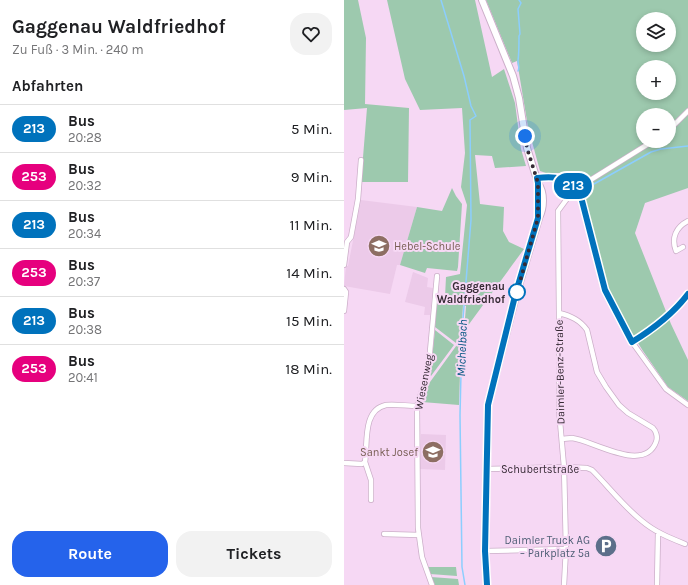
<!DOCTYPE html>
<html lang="de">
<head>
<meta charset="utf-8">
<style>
  body { margin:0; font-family:Karla,sans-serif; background:#f2f2f2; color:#202124; height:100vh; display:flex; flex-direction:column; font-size:15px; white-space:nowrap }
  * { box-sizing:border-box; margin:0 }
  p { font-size:13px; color:#757577 }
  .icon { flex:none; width:22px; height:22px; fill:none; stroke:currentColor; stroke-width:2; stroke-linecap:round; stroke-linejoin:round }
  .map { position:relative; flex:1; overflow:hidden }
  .details { display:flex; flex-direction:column; background:#fff; width:344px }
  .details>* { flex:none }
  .badge { padding:0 8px; border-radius:13px; font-size:14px; line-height:26px }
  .controls { position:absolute; left:292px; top:12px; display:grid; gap:8px }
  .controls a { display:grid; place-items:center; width:40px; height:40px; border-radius:50%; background:#fff; box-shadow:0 2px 6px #0003; font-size:20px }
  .you { position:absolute; width:20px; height:20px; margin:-10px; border:3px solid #fff; border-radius:50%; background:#1a73e8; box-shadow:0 0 0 6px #1a73e833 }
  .map>.badge { position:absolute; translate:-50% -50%; box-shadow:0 0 0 2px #fff }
  h2 { padding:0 12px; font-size:15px; line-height:36px }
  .round { display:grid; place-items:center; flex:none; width:42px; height:42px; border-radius:16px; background:#f2f2f2 }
  .summary { display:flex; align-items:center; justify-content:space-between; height:68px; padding:0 12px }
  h1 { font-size:19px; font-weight:700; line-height:30px }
  .action { display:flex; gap:8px; margin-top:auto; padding:8px 12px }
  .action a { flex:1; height:46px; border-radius:16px; background:#2563eb; color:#fff; font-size:16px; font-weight:700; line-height:46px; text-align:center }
  .action a+a { background:#f2f2f2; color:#202124 }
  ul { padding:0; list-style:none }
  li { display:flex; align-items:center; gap:12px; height:48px; padding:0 12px; border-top:1px solid #e0e0e0 }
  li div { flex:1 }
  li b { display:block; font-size:15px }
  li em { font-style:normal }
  li .badge { min-width:44px; font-weight:700; text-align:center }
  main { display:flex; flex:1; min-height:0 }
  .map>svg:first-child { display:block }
  .built { fill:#eccae9 }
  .green { fill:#9dc9ae; fill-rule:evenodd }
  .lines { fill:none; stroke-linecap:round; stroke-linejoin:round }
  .stream { stroke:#8ccefe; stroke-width:1.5 }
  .street-casing { stroke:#ccafc9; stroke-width:6 }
  .secondary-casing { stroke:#ccafc9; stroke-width:8 }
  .street { stroke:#fff; stroke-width:4.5 }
  .secondary { stroke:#fff; stroke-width:6 }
  .line-casing { stroke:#fff; stroke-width:9 }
  .line { stroke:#0072bc; stroke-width:6 }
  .walk { stroke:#362a35; stroke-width:4; stroke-dasharray:0 7.2 }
  .stop-dot { fill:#fff; stroke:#0072bc; stroke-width:2 }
  .labels { text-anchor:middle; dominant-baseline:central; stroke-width:4; stroke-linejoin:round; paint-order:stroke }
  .education-label { font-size:11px; fill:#785e54; stroke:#f6d8f4; text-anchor:start }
  .stop-label { font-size:11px; font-weight:bold; fill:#362a35; stroke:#f6d8f4; text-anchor:end }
  .street-label { font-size:11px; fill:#362a35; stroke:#f6d8f4 }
  .service-label { font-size:11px; fill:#4e5e75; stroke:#f6d8f4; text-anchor:end }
  .water-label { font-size:12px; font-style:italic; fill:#005581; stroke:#f6d8f4 }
</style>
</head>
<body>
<main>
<section class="details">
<div class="summary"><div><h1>Gaggenau Waldfriedhof</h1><p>Zu Fuß · 3 Min. · 240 m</p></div><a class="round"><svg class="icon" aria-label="heart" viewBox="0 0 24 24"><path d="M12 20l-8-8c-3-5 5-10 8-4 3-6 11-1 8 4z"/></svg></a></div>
<h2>Abfahrten</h2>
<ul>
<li><span class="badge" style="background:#0072bc;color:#fff">213</span><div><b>Bus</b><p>20:28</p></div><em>5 Min.</em></li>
<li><span class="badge" style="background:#e6007e;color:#fff">253</span><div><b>Bus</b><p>20:32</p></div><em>9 Min.</em></li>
<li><span class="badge" style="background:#0072bc;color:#fff">213</span><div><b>Bus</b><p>20:34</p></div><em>11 Min.</em></li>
<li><span class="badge" style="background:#e6007e;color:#fff">253</span><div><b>Bus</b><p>20:37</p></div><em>14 Min.</em></li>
<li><span class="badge" style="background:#0072bc;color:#fff">213</span><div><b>Bus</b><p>20:38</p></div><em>15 Min.</em></li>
<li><span class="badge" style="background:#e6007e;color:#fff">253</span><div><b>Bus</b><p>20:41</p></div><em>18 Min.</em></li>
</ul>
<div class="action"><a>Route</a><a>Tickets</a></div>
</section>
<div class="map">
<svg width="344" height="585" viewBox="0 0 344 585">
  <rect width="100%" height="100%" fill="#f6d8f4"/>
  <path class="built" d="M 17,200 L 73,207 L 56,265 L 53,265 L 46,294 L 0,286 L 2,266 L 4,266 Z
    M 69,272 L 84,278 L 83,287 L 89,288 L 86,315 L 80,315 L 81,307 L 61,302 Z
    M 77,434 L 102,435 L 101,470 L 76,469 Z"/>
  <path class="green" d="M 0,0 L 14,0 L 22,38 L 21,104 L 65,108 L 64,182 L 17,182 L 23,108 L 0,110 Z
    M 43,0 L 131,0 L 148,77 L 160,69 L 171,103 L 177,149 L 182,166 L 151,168 L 148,156 L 131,155 L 136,204 L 160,207 L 159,231 L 165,242 L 180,249 L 120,331 L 122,306 L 119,305 L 117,335 L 112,343 L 91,327 L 93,298 L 101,297 L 102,277 L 116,274 L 123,205 L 117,187 L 121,153 L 118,108 L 76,110 L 61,79 Z
    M 142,0 L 344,0 L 344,188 L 301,203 L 291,233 L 327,324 L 344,360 L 344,401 L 324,387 L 299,351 L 271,306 L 262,281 L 240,194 L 231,171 L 227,178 L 215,173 L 202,173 L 196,171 L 184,127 L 173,61 L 168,63 ZM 299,19 L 325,19 L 325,45 L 299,45 ZM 299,67 L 325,67 L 325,93 L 299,93 ZM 299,115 L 325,115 L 325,141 L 299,141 Z
    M 108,188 L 112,196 L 118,204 L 114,267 L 113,271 L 83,268 L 81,273 L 56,265 L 73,207 L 98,211 Z
    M 91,330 L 110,345 L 87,376 L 86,376 Z
    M 115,342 L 117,342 L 115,405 L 78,402 L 81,389 Z
    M 84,567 L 112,567 L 113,576 L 86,574 Z
    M 87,577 L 114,579 L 115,585 L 91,585 Z"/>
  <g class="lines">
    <path class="stream" d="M 97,0 L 120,76 L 127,106 L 132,116 L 126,120 L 127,220 L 118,331 L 116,415 L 118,567 L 121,585
      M 174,71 C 176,67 174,65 174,61 C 175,53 175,45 175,36 L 176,34 L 174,9 L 177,3 L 175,0
      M 250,184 L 307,152 L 317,149 L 344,146"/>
    <g class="street-casing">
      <path id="street" d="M 325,130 L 344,111
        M 193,178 C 213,176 223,177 236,193 L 261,290 L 288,342 L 322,389 L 344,405
        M 232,189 L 309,141
        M 339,247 L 332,251 C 327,238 332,227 344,221
        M 0,265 L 3,242 L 7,237 L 14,199 L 17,160
        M 0,289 L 2,292 L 0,311
        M 215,313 C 227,316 236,320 243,330 L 253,372 L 262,387 L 275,405 L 284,413 L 309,428 C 312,431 314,437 312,442 C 300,474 248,440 228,438 C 225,438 221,439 219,439
        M 288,342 C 309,329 329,314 344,294
        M 21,462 L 27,480 L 27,500
        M 0,463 L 18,464 L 21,462 C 24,444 18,410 42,405 C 52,404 63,406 73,406
        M 142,469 L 220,467 L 243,468 L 248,470 C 265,487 279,506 298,521 C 311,532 326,538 341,544
        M 40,534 L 75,535
        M 141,551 L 222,549
        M 88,585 L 78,557 L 74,528 L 73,406 L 84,373 L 93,276
        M 220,585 L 222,549 L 220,467 L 215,410 L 215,313 L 214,211 L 231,188
        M 313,585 L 314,532"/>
    </g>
    <g class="secondary-casing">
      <path id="secondary" d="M 138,0 L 169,76 L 175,98 L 183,148 L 194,183 L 194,217
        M 143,585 L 141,551 L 144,405 L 173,292 L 195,218 C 200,208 201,193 194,183"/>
    </g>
    <use href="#street" class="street"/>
    <use href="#secondary" class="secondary"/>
  </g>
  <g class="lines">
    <g class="line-casing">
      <path id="line" d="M 143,585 L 141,551 L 144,405 L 172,292 L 194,218 L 194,183 L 193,178 C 212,176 223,177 236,193 L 261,290 L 288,342 C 309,329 329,314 344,294"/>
    </g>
    <use href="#line" class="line"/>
    <path class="walk" d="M 173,292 L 194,218 L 194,183 L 183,148 L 181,136"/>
  </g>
  <defs>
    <g id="school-disc" transform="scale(1.15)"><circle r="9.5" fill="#8d6e63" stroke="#f6d8f4"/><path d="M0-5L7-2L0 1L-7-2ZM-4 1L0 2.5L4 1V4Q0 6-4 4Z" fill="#fff"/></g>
    <g id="parking-disc" transform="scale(1.15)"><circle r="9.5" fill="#5c6f8a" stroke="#f6d8f4"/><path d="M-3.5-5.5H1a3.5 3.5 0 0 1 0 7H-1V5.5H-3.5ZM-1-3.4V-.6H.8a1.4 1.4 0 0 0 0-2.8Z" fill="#fff"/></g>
  </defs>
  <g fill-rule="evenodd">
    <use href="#school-disc" x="35" y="246"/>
    <use href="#school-disc" x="89" y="452"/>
    <use href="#parking-disc" x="262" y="546"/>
  </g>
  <circle class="stop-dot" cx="173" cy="292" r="8"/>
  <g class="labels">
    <g class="education-label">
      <text x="50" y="246">Hebel-Schule</text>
      <text x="74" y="452" text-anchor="end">Sankt Josef</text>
    </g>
    <g class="stop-label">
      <text x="161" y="286">Gaggenau<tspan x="161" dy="13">Waldfriedhof</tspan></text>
    </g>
    <g class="street-label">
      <text transform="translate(216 372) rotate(-91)">Daimler-Benz-Straße</text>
      <text transform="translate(80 382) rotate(-79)">Wiesenweg</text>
      <text x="196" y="469">Schubertstraße</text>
    </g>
    <g class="service-label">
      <text x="246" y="540">Daimler Truck AG<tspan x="246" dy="13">− Parkplatz 5a</tspan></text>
    </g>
    <g class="water-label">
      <text transform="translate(118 348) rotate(-88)">Michelbach</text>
    </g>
  </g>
</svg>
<div class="controls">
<a><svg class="icon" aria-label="layers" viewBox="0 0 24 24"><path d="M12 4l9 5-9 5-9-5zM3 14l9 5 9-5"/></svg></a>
<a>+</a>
<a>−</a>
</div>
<div class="you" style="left:181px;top:136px"></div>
<b class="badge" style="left:229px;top:186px;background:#0072bc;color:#fff">213</b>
</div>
</main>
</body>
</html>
